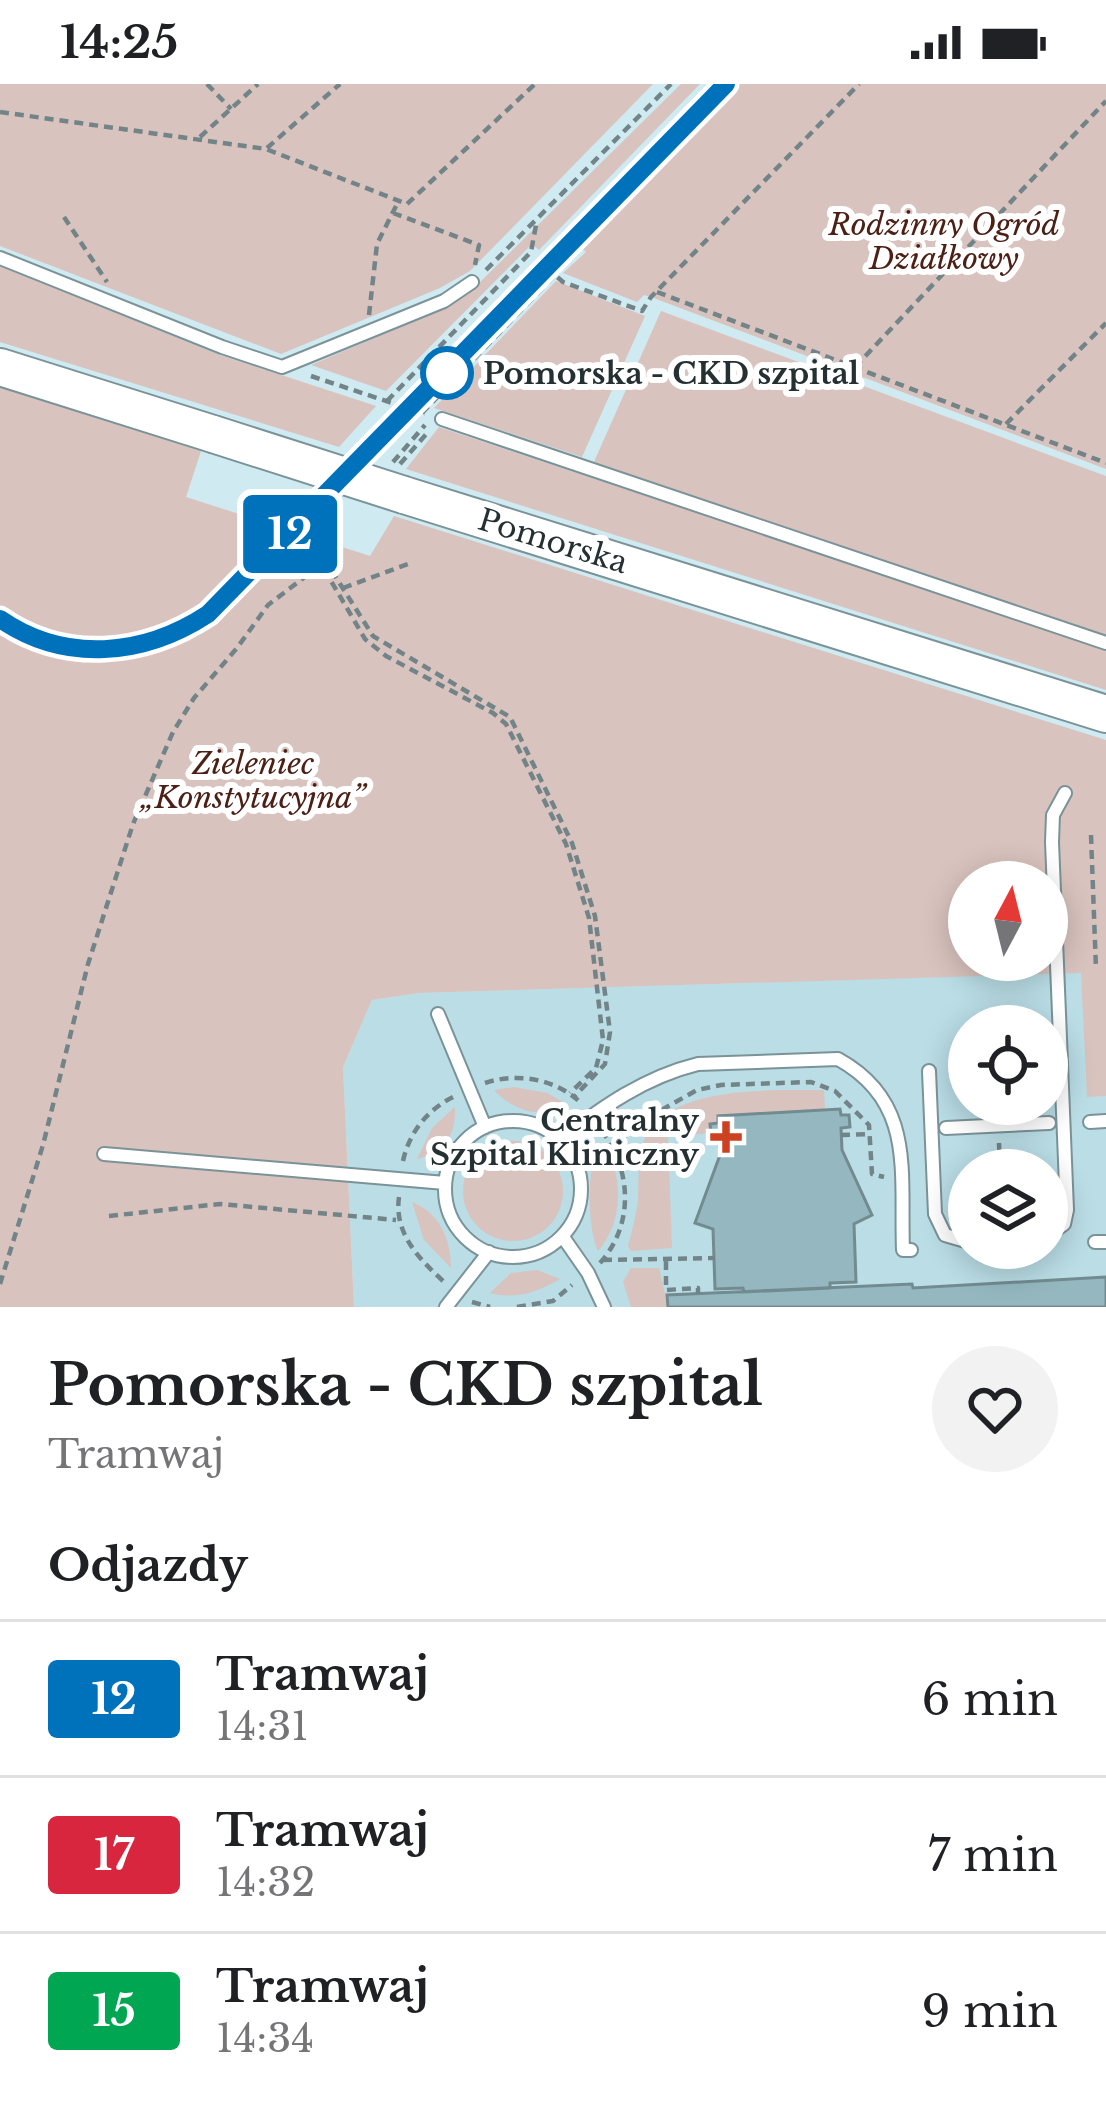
<!DOCTYPE html>
<html lang="pl">
<head>
<meta charset="utf-8">
<style>
  body { margin:0; font-family:"Libre Baskerville",serif; background:#f2f2f2; color:#202124; height:100vh; display:flex; flex-direction:column; font-size:45px; white-space:nowrap }
  * { box-sizing:border-box; margin:0 }
  p { font-size:39px; color:#757577 }
  .icon { flex:none; width:66px; height:66px; fill:none; stroke:currentColor; stroke-width:2; stroke-linecap:round; stroke-linejoin:round }
  .map { position:relative; height:1223px; overflow:hidden }
  .drawer { display:flex; flex-direction:column; background:#fff; flex:1 }
  .drawer>* { flex:none }
  .badge { padding:0 24px; border-radius:9px; font-size:42px; line-height:78px }
  .needle { width:78px; rotate:7deg }
  .fabs { position:absolute; left:948px; top:777px; display:grid; gap:24px }
  .fabs a { display:grid; place-items:center; width:120px; height:120px; border-radius:50%; background:#fff; box-shadow:0 6px 30px #0003; font-size:60px }
  .map>.badge { position:absolute; translate:-50% -50%; box-shadow:0 0 0 6px #fff }
  h2 { padding:0 48px; font-size:45px; line-height:108px }
  .round { display:grid; place-items:center; flex:none; width:126px; height:126px; border-radius:63px; background:#f2f2f2 }
  .summary { display:flex; align-items:center; justify-content:space-between; height:204px; padding:0 48px }
  h1 { font-size:57px; font-weight:700; line-height:90px }
  ul { padding:0; list-style:none }
  li { display:flex; align-items:center; gap:36px; height:156px; padding:0 48px; border-top:3px solid #e0e0e0 }
  li div { flex:1 }
  li b { display:block; font-size:45px }
  li em { font-style:normal }
  li .badge { min-width:132px; font-weight:700; text-align:center }
  .status { display:flex; justify-content:space-between; align-items:center; height:84px; padding:0 60px; background:#fff; direction:ltr }
  .status svg { height:33px; fill:currentColor }
  .map>svg:first-child { display:block }
  .built { fill:#badde6; fill-rule:evenodd }
  .green { fill:#d9c3be; fill-rule:evenodd }
  .building { fill:#95b8c0; stroke:#728b91; stroke-width:3 }
  .lines { fill:none; stroke-linecap:round; stroke-linejoin:round }
  .lane-casing { stroke:#7a9399; stroke-width:16 }
  .secondary-casing { stroke:#7a9399; stroke-width:40 }
  .path { stroke:#728488; stroke-width:4.5; stroke-dasharray:9 6; stroke-linecap:butt }
  .lane { stroke:#fff; stroke-width:12 }
  .secondary { stroke:#fff; stroke-width:36 }
  .tram { stroke:#6c7e81; stroke-width:3 }
  .secondary-bridge-casing { stroke:#7a9399; stroke-width:40; stroke-linecap:butt }
  .secondary-bridge { stroke:#fff; stroke-width:36 }
  .line-casing { stroke:#fff; stroke-width:27 }
  .line { stroke:#0072bc; stroke-width:18 }
  .stop-dot { fill:#fff; stroke:#0072bc; stroke-width:6 }
  .poi-dot { fill:#cb4121; stroke:#fff; stroke-width:4.5 }
  .labels { text-anchor:middle; dominant-baseline:central; stroke-width:12; stroke-linejoin:round; paint-order:stroke }
  .park-label { font-size:30px; font-style:italic; fill:#4d2016; stroke:#fff }
  .stop-label { font-size:30px; font-weight:bold; fill:#253032; stroke:#fff; text-anchor:start }
  .street-label { font-size:30px; fill:#253032; stroke:#fff }
  .poi-label { font-size:30px; font-weight:bold; fill:#253032; stroke:#fff; text-anchor:end }
</style>
</head>
<body>
<div class="status"><b>14:25</b><svg viewBox="0 0 49 12"><path d="M0 12V9h3v3zM5 12V6h3v6zM10 12V3h3v9zM15 12V0h3v12zM26 1h20v11H26zM47 4h2v5h-2z"/></svg></div>
<div class="map">
<svg width="1106" height="1223" viewBox="0 0 1106 1223">
  <rect width="100%" height="100%" fill="#cfeaf0"/>
  <path class="built" d="M 1106,888 L 1106,1223 L 354,1223 L 343,983 L 372,916 L 419,909 ZM 969,942 L 1047,942 L 1047,1020 L 969,1020 ZM 969,1086 L 1047,1086 L 1047,1164 L 969,1164 Z"/>
  <path class="green" d="M 0,0 L 653,0 L 470,187 L 440,204 L 281,270 L 0,162 Z
    M 681,0 L 700,0 L 539,166 L 532,160 L 386,307 L 311,281 L 447,223 L 476,202 Z
    M 738,0 L 1106,0 L 1106,385 L 651,213 L 644,211 L 637,218 L 563,189 L 586,168 L 580,162 Z
    M 0,182 L 220,271 L 376,322 L 339,363 L 0,258 Z
    M 556,197 L 645,232 L 582,373 L 434,324 Z
    M 661,227 L 1106,392 L 1106,553 L 593,380 Z
    M 0,303 L 201,367 L 186,413 L 370,472 L 394,432 L 1106,656 L 1106,1012 L 1087,1013 L 1081,889 L 419,909 L 372,916 L 343,983 L 354,1223 L 0,1223 ZM 969,798 L 1047,798 L 1047,876 L 969,876 Z
    M 439,343 L 1106,565 L 1106,606 L 406,385 Z
    M 514,1003 L 547,1009 L 570,1022 C 544,1036 513,1027 494,1006 Z
    M 824,1006 L 825,1026 L 710,1040 L 711,1049 L 668,1053 L 672,1164 L 631,1167 L 628,1162 C 632,1147 636,1132 638,1116 C 639,1097 637,1077 643,1059 C 666,999 773,1007 824,1006 Z
    M 455,1023 C 456,1051 445,1069 417,1075 L 432,1044 Z
    M463 1107a50 50 0 1 1 100 0a50 50 0 1 1-100 0Z
    M 600,1058 C 625,1087 624,1138 598,1167 C 587,1145 586,1078 600,1058 Z
    M 412,1118 C 440,1129 451,1156 451,1184 L 424,1156 Z
    M 631,1184 L 659,1184 L 668,1223 L 631,1223 L 623,1198 Z
    M 537,1186 L 560,1195 C 537,1208 517,1216 490,1209 L 511,1189 Z"/>
  <path class="building" d="M 840,1025 L 841,1031 L 849,1031 L 850,1043 L 841,1044 L 842,1066 L 872,1131 L 854,1140 L 856,1198 L 830,1199 L 830,1204 L 744,1208 L 743,1204 L 715,1205 L 713,1145 L 695,1139 L 720,1071 L 718,1048 L 711,1049 L 710,1040 L 718,1039 L 718,1032 Z
    M 1106,1193 L 1106,1223 L 668,1223 L 667,1211 L 912,1200 L 913,1204 Z"/>
  <g class="lines">
    <g class="lane-casing">
      <path id="lane" d="M 0,174 L 222,263 L 282,283 L 444,217 L 472,198
        M 442,335 L 1106,559
        M 438,930 L 485,1043
        M 929,987 L 935,1130 L 945,1151 L 969,1158
        M445 1105a68 68 0 1 1 136 0a68 68 0 1 1-136 0Z
        M 1090,1038 L 1106,1037
        M 946,1044 L 1049,1039
        M 560,1056 C 602,1023 645,993 698,980 L 838,975 C 916,1018 900,1089 903,1166 L 911,1166
        M 104,1070 L 445,1099
        M 1047,1152 L 1064,1140 L 1067,1126 L 1052,758 L 1053,731 L 1065,709
        M 563,1153 L 588,1189 L 604,1223
        M 1095,1158 L 1106,1158
        M 446,1223 L 489,1168"/>
    </g>
    <g class="secondary-casing">
      <path id="secondary" d="M 0,283 L 213,350
        M 404,411 L 1106,630"/>
    </g>
    <path class="path" d="M 207,0 L 231,25
      M 0,28 L 266,65 L 407,120 L 535,0
      M 200,53 L 258,0
      M 267,64 L 340,0
      M 393,129 L 479,161 L 475,181
      M 64,133 L 107,198
      M 486,186 L 671,0
      M 657,208 L 1106,379
      M 369,231 L 377,160 L 399,116
      M 855,283 L 1106,17
      M 311,292 L 425,330
      M 387,317 L 531,168 L 536,141
      M 422,329 L 555,191 L 563,198 L 642,227 L 651,213 L 859,0
      M 1006,340 L 1106,239
      M 393,378 L 425,341
      M 400,380 L 428,348
      M 323,456 L 320,465 L 324,485 L 365,555 L 386,572 L 493,629 L 506,640 L 566,760 L 589,834 L 603,956 L 596,984 L 570,1009
      M 330,457 L 330,484 L 373,552 L 510,633 L 572,759 L 595,832 L 610,948 L 605,980 L 575,1012
      M 343,504 L 408,480
      M 1091,751 L 1096,885
      M 485,999 C 518,988 556,995 581,1019
      M 841,1051 L 871,1050
      M 999,1059 L 1000,1086
      M 613,1061 L 656,1029 L 697,1006 L 721,1001 L 811,998 L 835,1007 L 869,1041 L 872,1090 L 884,1093
      M 403,1077 C 409,1049 427,1026 453,1013
      M 399,1113 C 394,1148 417,1173 443,1197
      M 109,1132 L 220,1120 L 396,1136
      M 603,1176 L 715,1174
      M 666,1177 L 666,1206 L 698,1204 L 698,1210
      M 600,1179 C 634,1141 632,1087 602,1047
      M 0,1200 L 43,1061 L 88,880 L 133,740 L 173,648 L 194,614 L 237,564 L 268,521 L 327,476
      M 472,1218 L 490,1223
      M 517,1223 L 553,1217 L 572,1201"/>
    <use href="#lane" class="lane"/>
    <use href="#secondary" class="secondary"/>
    <path class="tram" d="M 0,535 C 65,581 144,571 208,530 L 726,0"/>
    <g class="secondary-bridge-casing">
      <path id="secondary-bridge" d="M 213,350 L 404,411"/>
    </g>
    <use href="#secondary-bridge" class="secondary-bridge"/>
  </g>
  <g class="lines">
    <g class="line-casing">
      <path id="line" d="M 0,535 C 65,580 144,572 208,530 L 726,0"/>
    </g>
    <use href="#line" class="line"/>
  </g>
  <circle class="stop-dot" cx="447" cy="289" r="24"/>
  <path class="poi-dot" d="M720 1035h12v12h12v12h-12v12h-12v-12h-12v-12h12z"/>
  <g class="labels">
    <g class="park-label">
      <text x="944" y="140">Rodzinny Ogród<tspan x="944" dy="34">Działkowy</tspan></text>
      <text x="253" y="679">Zieleniec<tspan x="253" dy="34">„Konstytucyjna”</tspan></text>
    </g>
    <g class="stop-label">
      <text x="483" y="289">Pomorska - CKD szpital</text>
    </g>
    <g class="street-label">
      <text transform="translate(553 457) rotate(17)">Pomorska</text>
    </g>
    <g class="poi-label">
      <text x="699" y="1036">Centralny<tspan x="699" dy="34">Szpital Kliniczny</tspan></text>
    </g>
  </g>
</svg>
<div class="fabs">
<a><svg class="needle" viewBox="-14 -14 28 28"><path d="M0-13l5 13h-10z" fill="#e53935"/><path d="M0 13l5-13h-10z" fill="#757577"/></svg></a>
<a><svg class="icon" aria-label="locate" viewBox="0 0 24 24"><circle cx="12" cy="12" r="6"/><path d="M12 2v4M12 18v4M2 12h4M18 12h4"/></svg></a>
<a><svg class="icon" aria-label="layers" viewBox="0 0 24 24"><path d="M12 4l9 5-9 5-9-5zM3 14l9 5 9-5"/></svg></a>
</div>
<b class="badge" style="left:290px;top:450px;background:#0072bc;color:#fff">12</b>
</div>
<section class="drawer">
<div class="summary"><div><h1>Pomorska - CKD szpital</h1><p>Tramwaj</p></div><a class="round"><svg class="icon" aria-label="heart" viewBox="0 0 24 24"><path d="M12 20l-8-8c-3-5 5-10 8-4 3-6 11-1 8 4z"/></svg></a></div>
<h2>Odjazdy</h2>
<ul>
<li><span class="badge" style="background:#0072bc;color:#fff">12</span><div><b>Tramwaj</b><p>14:31</p></div><em>6 min</em></li>
<li><span class="badge" style="background:#d7263d;color:#fff">17</span><div><b>Tramwaj</b><p>14:32</p></div><em>7 min</em></li>
<li><span class="badge" style="background:#00a651;color:#fff">15</span><div><b>Tramwaj</b><p>14:34</p></div><em>9 min</em></li>
</ul>
</section>
</body>
</html>
